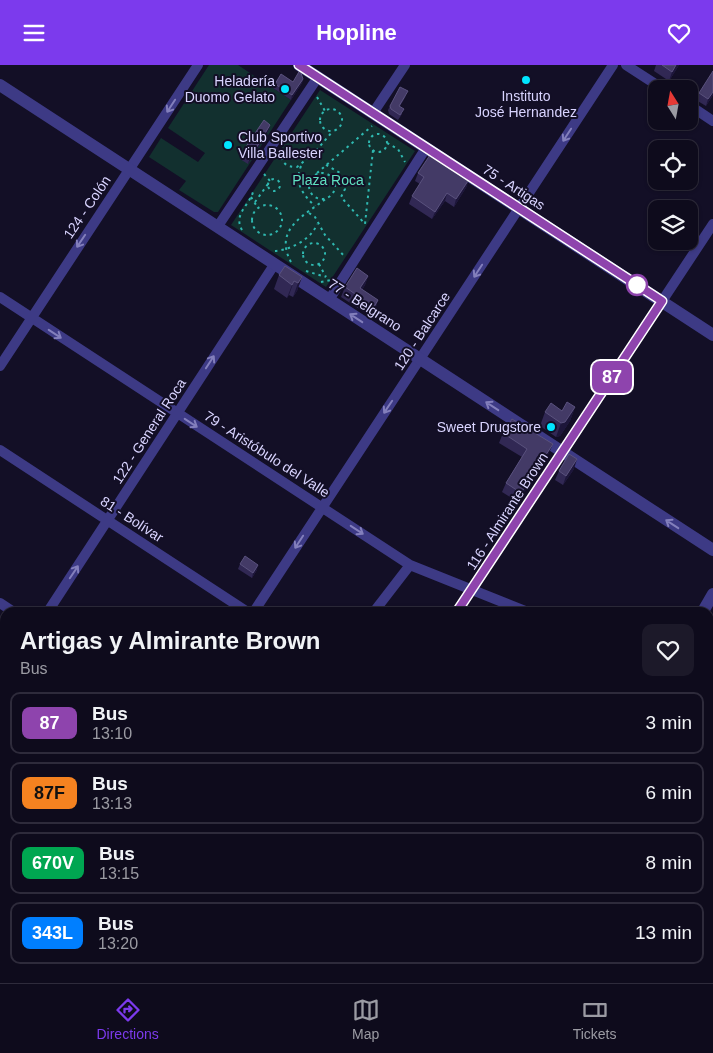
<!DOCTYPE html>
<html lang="en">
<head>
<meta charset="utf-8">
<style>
  body { margin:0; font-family:Arial,sans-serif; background:#1c1929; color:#f1f3f6; height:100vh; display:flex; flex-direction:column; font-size:19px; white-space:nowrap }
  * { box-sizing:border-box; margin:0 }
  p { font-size:16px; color:#9b9ba3 }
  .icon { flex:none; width:28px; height:28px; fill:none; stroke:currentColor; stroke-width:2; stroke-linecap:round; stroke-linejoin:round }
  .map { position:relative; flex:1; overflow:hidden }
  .panel { position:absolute; left:0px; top:542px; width:714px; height:376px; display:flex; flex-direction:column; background:#0e0b1c; border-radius:15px 15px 0 0; box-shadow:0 1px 4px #0004,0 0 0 1px #2e2b3b }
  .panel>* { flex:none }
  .badge { padding:0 10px; border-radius:8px; font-size:18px; line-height:32px }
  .needle { width:32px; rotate:349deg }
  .tools { position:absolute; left:648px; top:15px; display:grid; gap:10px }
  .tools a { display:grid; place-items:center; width:50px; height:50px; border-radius:10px; background:#0e0b1c; box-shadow:0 1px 4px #0004,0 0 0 1px #2e2b3b; font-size:25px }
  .map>.badge { position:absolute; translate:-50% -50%; box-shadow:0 0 0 2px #fff }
  .round { display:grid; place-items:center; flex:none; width:52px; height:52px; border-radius:10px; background:#1c1929 }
  .summary { display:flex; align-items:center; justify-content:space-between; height:85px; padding:0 20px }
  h1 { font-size:24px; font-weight:700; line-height:38px }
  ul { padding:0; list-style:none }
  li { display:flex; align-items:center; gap:15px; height:62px; margin:0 10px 8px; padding:0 10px; border:2px solid #2e2b3b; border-radius:10px }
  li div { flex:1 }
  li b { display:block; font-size:19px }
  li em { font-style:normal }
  li .badge { min-width:55px; font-weight:700; text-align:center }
  header { display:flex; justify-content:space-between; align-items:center; height:65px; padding:0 20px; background:#7c3aed; color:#fff; font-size:22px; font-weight:700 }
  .menu { display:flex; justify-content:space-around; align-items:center; height:70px; border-top:1px solid #2e2b3b; background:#0e0b1c; font-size:14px; color:#9b9ba3 }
  .menu a { display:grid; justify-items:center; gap:2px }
  .menu .current { color:#7c3aed }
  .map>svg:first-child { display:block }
  .green { fill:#12302f }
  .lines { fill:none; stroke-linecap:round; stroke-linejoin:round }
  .path { stroke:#2fb8b0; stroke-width:2; stroke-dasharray:2.5 4; stroke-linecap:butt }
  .minor { stroke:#3d3a85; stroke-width:10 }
  .tertiary { stroke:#3d3a85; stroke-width:12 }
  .wall { fill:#312854 }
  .shaded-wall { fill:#1d163a }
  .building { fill:#433a66; stroke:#5a527e }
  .oneway { stroke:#837fbc }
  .line-casing { stroke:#fff; stroke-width:11 }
  .line { stroke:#8e44ad; stroke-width:8 }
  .poi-dot { fill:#00e5ff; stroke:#130f26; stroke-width:2 }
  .stop-dot { fill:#fff; stroke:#8e44ad; stroke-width:2.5 }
  .labels { text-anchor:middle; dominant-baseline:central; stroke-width:4; stroke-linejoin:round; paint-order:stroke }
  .poi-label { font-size:14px; fill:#d9d4ff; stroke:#130f26; text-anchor:end }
  .park-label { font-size:14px; fill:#5fe0c0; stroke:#130f26 }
  .street-label { font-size:14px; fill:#d9d4ff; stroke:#130f26 }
</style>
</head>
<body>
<header><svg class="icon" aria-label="menu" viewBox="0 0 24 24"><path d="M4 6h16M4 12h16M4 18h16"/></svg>Hopline<svg class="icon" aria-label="heart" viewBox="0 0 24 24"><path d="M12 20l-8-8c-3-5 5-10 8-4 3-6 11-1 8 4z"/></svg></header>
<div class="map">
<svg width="713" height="918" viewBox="0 0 713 918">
  <rect width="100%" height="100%" fill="#130f26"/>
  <path class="green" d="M 209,0 L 238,0 L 291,35 L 218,147 L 214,147 L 179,125 L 186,116 L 149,92 L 161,73 L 198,97 L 205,88 L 168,63 Z
    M 320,25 L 415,86 L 326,222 L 231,160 Z"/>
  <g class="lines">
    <path class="path" d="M 317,32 L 325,46
      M320 55a11 11 0 1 1 22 0a11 11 0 1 1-22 0Z
      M369 78a9 9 0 1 1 18 0a9 9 0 1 1-18 0Z
      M 387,78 L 398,84 L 405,97
      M 280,86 C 281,97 285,102 297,102 L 314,88 L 333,66
      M 326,100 L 340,108 L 345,124 L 341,132 L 365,159 L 373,85
      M 301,101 C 294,118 303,130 315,141
      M 317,108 L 372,61
      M309 121a13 13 0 1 1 26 0a13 13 0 1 1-26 0Z
      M 264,109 L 270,116
      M268 120a6 6 0 1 1 12 0a6 6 0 1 1-12 0Z
      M 251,132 L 258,143
      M 255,137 L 268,119
      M252 155a15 15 0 1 1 30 0a15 15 0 1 1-30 0Z
      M 309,148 L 315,152 L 325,170 L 345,192
      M 242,165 C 233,149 249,141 253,127
      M303 189a11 11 0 1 1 22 0a11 11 0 1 1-22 0Z
      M 275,186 C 290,185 312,174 317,159
      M 291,197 C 273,164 305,150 327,133
      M 319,199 L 326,212
      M 306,206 L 326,212
      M 321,217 L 331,215"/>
    <path class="minor" d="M 626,0 L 663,24
      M 689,40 L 713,56
      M 373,48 L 405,0
      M 218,161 L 318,12
      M 0,232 L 410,500 L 530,548
      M 329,235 L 426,83
      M 0,301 L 198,0
      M 0,385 L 249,548
      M 0,538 L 15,548
      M 47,548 L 274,200
      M 253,548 L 613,0
      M 373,548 L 410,500
      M 456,548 L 713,159
      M 0,618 L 5,611
      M 0,708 L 5,711
      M 709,841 L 713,844
      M 0,886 L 5,879
      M 58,914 L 65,918
      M 330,914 L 337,918
      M 598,914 L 605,918
      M 88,918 L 91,914
      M 223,918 L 226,914
      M 471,918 L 474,914"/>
    <path class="tertiary" d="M 299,0 L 713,270
      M 0,20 L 713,485
      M 702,548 L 713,529
      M 709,623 L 713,625
      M 709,680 L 713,672
      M 585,918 L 588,914"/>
  </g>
  <path class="wall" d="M 656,0 L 679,0 L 669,16 L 654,6 Z
    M 303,14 L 302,18 L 291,35 L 273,23 L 275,19 L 293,17 Z
    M 699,28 L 713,30 L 706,41 L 696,35 Z
    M 406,31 L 400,41 L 402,49 L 398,55 L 389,49 L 388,45 L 390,41 Z
    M 270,60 L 269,65 L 248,99 L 240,94 L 241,89 Z
    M 418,108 L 467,121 L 454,142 L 445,136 L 432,154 L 409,139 L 412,131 L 420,119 L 415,116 Z
    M 279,210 L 302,212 L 297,226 L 293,232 L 289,230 L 287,233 L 274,224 Z
    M 368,211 L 365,220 L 362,225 L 378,235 L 375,245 L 370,251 L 341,232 L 345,222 Z
    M 575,342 L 570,356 L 560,371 L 556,372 L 540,361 L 545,347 L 562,346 Z
    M 503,368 L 549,388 L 518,437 L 502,427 L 506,418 L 522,392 L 499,378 Z
    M 574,404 L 563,420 L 555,415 L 559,406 Z
    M 240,499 L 257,505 L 252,513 L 238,504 Z
    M 612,914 L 621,914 L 619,917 Z"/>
  <path class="shaded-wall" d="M 676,0 L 679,0 L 669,16 L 672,7 Z
    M 303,14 L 302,18 L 291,35 L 292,30 Z
    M 713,27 L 713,30 L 706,41 L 708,34 Z
    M 270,60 L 269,65 L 248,99 L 249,95 Z
    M 470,113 L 467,121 L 454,142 L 456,134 Z
    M 447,128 L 445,136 L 432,154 L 435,147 Z
    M 368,211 L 365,220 L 357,233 L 360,223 Z
    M 302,212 L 297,226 L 293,232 L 298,218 Z
    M 294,216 L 289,230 L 287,233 L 292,220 Z
    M 378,235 L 375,245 L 370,251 L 374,242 Z
    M 575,342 L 570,356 L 560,371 L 556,372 L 561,358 Z
    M 553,379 L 549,388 L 518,437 L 521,428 Z
    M 577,394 L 574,404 L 563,420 L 566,411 Z
    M 258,500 L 257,505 L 252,513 L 253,508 Z"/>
  <path class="building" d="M 662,0 L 676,0 L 672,7 Z
    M 300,5 L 303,14 L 292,30 L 275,19 L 281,9 L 293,17 Z
    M 713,6 L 713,27 L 708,34 L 699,28 Z
    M 400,22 L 408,26 L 399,41 L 404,44 L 400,50 L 391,44 L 390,41 Z
    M 264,55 L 270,60 L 249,95 L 241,89 Z
    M 432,87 L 470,113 L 456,134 L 447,128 L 435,147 L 412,131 L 424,112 L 418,108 Z
    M 285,201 L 302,212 L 298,218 L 294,216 L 292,220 L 279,210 Z
    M 357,203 L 368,211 L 360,223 L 378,235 L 374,242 L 345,222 Z
    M 567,337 L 575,342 L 565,357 L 561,358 L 545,347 L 551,338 L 562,346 Z
    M 512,354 L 553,379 L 521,428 L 506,418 L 527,384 L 503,368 Z
    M 569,389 L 577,394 L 566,411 L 559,406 Z
    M 245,491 L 258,500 L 253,508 L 240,499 Z"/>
  <defs><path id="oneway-shaft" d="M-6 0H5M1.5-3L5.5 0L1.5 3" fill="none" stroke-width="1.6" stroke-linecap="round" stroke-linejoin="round" transform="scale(1.25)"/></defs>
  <g class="oneway">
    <use href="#oneway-shaft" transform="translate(171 41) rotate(123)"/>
    <use href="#oneway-shaft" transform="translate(567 70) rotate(123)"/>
    <use href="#oneway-shaft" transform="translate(81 176) rotate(124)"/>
    <use href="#oneway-shaft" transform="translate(478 206) rotate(123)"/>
    <use href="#oneway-shaft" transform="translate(356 253) rotate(-147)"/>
    <use href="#oneway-shaft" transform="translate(55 269) rotate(33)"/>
    <use href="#oneway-shaft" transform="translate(210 297) rotate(-57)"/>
    <use href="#oneway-shaft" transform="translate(492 341) rotate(-147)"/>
    <use href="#oneway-shaft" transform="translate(388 342) rotate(124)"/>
    <use href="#oneway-shaft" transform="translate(191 358) rotate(33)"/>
    <use href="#oneway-shaft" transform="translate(672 459) rotate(-147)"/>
    <use href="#oneway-shaft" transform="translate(357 465) rotate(33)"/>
    <use href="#oneway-shaft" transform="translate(299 477) rotate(123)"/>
    <use href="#oneway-shaft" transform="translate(74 507) rotate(-56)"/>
  </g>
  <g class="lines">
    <g class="line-casing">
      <path id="line" d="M 299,0 L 662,236 L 456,548"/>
    </g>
    <use href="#line" class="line"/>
  </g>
  <g class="poi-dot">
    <circle cx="526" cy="15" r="5"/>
    <circle cx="285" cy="24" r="5"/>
    <circle cx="228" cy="80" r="5"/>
    <circle cx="551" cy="362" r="5"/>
  </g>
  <circle class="stop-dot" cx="637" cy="220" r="10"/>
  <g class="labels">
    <g class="poi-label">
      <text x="275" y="16">Heladería<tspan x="275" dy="16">Duomo Gelato</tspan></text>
      <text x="526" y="31" text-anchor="middle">Instituto<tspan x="526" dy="16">José Hernandez</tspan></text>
      <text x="238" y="72" text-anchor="start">Club Sportivo<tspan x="238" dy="16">Villa Ballester</tspan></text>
      <text x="541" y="362">Sweet Drugstore</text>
    </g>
    <g class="park-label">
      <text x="328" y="115">Plaza Roca</text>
    </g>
    <g class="street-label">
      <text transform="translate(514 122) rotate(33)">75 - Artigas</text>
      <text transform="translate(87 142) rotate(-56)">124 - Colón</text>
      <text transform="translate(365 240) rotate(33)">77 - Belgrano</text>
      <text transform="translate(422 266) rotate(-57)">120 - Balcarce</text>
      <text transform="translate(149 366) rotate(-57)">122 - General Roca</text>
      <text transform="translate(267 389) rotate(33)">79 - Aristóbulo del Valle</text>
      <text transform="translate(507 446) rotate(-57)">116 - Almirante Brown</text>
      <text transform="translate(132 454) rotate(33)">81 - Bolívar</text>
    </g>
  </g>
</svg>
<div class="tools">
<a><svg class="needle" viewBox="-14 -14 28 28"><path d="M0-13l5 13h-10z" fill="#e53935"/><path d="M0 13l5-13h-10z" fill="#9b9ba3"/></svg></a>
<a><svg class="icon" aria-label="locate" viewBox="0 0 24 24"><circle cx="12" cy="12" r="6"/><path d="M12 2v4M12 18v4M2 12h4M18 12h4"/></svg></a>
<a><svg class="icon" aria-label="layers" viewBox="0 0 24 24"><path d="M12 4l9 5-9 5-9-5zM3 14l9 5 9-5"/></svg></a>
</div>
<b class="badge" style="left:612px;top:312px;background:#8e44ad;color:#fff">87</b>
<section class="panel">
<div class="summary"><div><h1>Artigas y Almirante Brown</h1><p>Bus</p></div><a class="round"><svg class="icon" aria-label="heart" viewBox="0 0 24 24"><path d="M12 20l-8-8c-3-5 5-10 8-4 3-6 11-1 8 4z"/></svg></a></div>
<ul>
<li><span class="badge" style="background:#8e44ad;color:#fff">87</span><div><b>Bus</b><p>13:10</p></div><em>3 min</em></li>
<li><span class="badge" style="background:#f58220;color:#111">87F</span><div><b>Bus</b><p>13:13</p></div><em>6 min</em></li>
<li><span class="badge" style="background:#00a651;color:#fff">670V</span><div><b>Bus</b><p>13:15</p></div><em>8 min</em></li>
<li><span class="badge" style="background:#007fff;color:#fff">343L</span><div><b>Bus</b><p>13:20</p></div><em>13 min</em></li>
</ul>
</section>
</div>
<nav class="menu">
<a class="current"><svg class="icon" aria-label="directions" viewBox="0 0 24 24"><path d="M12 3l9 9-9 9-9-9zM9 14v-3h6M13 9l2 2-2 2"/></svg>Directions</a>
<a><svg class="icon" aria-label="map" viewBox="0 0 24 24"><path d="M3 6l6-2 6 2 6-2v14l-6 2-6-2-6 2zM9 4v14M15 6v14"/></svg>Map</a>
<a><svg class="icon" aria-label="tickets" viewBox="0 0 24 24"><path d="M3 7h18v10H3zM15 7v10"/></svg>Tickets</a>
</nav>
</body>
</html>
